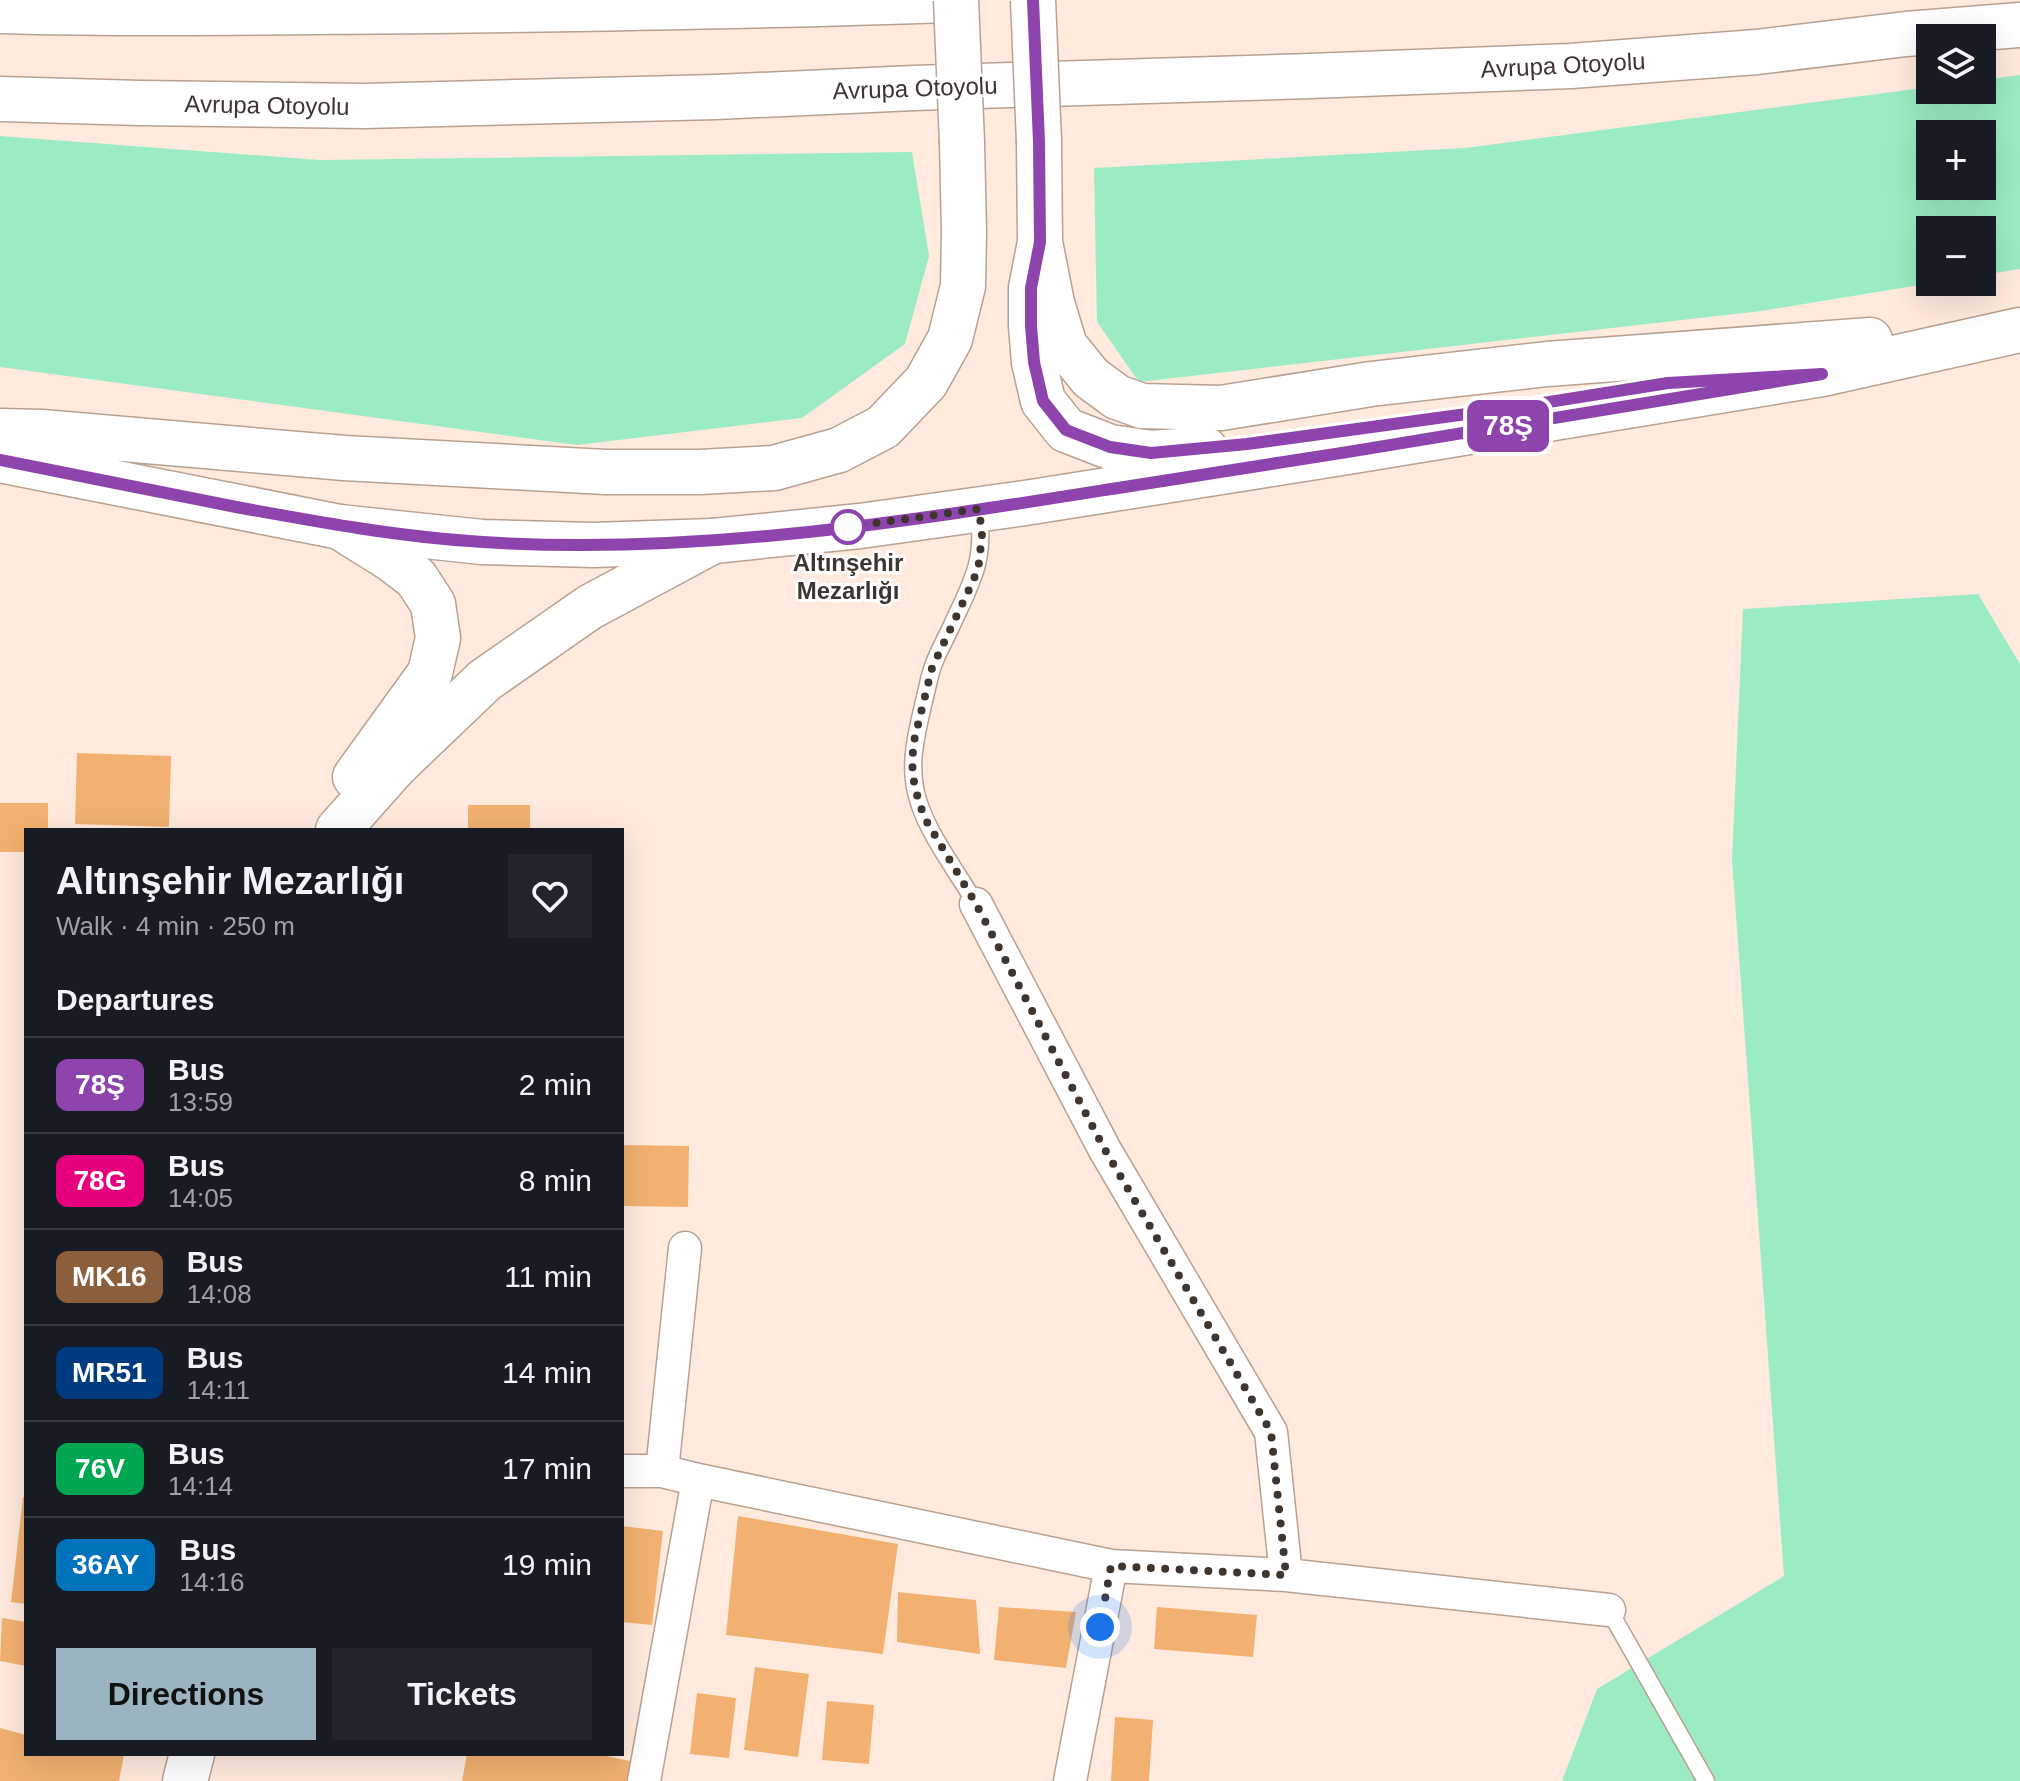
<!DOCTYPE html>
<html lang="en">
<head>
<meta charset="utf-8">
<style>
  body { margin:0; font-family:Arial,sans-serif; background:#20242c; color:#f1f3f6; height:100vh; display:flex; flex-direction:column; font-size:30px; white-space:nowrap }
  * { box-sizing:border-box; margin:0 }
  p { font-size:26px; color:#9ea1a6 }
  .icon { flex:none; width:44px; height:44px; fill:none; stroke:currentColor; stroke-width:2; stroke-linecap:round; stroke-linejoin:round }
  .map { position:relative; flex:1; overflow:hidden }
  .panel { position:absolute; left:24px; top:828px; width:600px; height:928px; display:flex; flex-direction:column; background:#171b24; border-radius:0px; box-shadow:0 8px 32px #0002 }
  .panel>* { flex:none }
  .badge { padding:0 16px; border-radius:12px; font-size:28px; line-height:52px }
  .tools { position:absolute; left:1916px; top:24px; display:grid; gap:16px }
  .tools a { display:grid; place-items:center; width:80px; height:80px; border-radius:0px; background:#171b24; box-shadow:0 8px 32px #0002; font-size:40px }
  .you { position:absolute; width:40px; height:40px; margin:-20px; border:6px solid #fff; border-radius:50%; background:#1a73e8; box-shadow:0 0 0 12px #1a73e833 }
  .map>.badge { position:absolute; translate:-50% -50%; box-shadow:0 0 0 4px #fff }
  h2 { padding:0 32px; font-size:30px; line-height:72px }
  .round { display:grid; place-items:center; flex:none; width:84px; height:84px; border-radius:0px; background:#20242c }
  .head { display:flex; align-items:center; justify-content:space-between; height:136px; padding:0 32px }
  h1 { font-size:38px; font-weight:700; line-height:60px }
  .button { display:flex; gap:16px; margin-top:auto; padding:16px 32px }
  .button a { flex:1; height:92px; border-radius:0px; background:#9ab4c1; color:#111; font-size:32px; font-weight:700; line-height:92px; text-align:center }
  .button a+a { background:#20242c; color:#f1f3f6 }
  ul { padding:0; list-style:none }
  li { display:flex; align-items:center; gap:24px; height:96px; padding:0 32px; border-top:2px solid #363941 }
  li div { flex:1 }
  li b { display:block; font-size:30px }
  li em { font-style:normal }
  li .badge { min-width:88px; font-weight:700; text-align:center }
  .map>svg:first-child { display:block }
  .green { fill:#9becc2; fill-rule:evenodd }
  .building { fill:#f2b170 }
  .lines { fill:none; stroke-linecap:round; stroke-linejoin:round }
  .lane-casing { stroke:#b9a191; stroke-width:19 }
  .street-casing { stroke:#b9a191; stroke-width:35 }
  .secondary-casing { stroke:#b9a191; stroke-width:47 }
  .primary-casing { stroke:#b9a191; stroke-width:47 }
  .highway-casing { stroke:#b9a191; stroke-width:47 }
  .lane { stroke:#fff; stroke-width:16 }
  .street { stroke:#fff; stroke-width:32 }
  .secondary { stroke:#fff; stroke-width:44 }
  .primary { stroke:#fff; stroke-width:44 }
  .highway { stroke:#fff; stroke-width:44 }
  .primary-bridge-casing { stroke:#b9a191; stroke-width:47; stroke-linecap:butt }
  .primary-bridge { stroke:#fff; stroke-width:44 }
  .line-casing { stroke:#fff; stroke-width:18 }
  .line { stroke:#8e44ad; stroke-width:12 }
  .walk { stroke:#3f352f; stroke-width:8; stroke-dasharray:0 14.4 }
  .stop-dot { fill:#fff; stroke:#8e44ad; stroke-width:4 }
  .labels { text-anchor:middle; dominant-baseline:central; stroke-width:6; stroke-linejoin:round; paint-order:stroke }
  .street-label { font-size:24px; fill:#3f352f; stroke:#fff }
  .stop-label { font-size:24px; font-weight:bold; fill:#3f352f; stroke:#fff }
</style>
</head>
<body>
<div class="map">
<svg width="2020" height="1781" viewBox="0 0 2020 1781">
  <rect width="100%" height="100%" fill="#ffeadd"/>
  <path class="green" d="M 2020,75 L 2020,269 L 1982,275 L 1982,230 L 1930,230 L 1930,282 L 1938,282 L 1761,311 L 1139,382 L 1097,322 L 1094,168 L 1465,148 L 1930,87 L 1930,90 L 1982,90 L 1982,80 ZM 1930,134 L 1982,134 L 1982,186 L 1930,186 Z
    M 0,136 L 320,160 L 912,152 L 929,256 L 905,344 L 802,418 L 577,445 L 0,367 Z
    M 1978,594 L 2020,664 L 2020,1781 L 1562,1781 L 1597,1689 L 1784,1576 L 1732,860 L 1743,609 Z"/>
  <path class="building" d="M 77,753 L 171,756 L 169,827 L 75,824 Z
    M 0,803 L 48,803 L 48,830 L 26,830 L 26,852 L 0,852 Z
    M 468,805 L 530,805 L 530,830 L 468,830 Z
    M 622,1145 L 689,1146 L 688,1207 L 622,1206 Z
    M 23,1497 L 26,1497 L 26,1604 L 11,1602 Z
    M 738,1516 L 898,1544 L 883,1654 L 726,1635 Z
    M 622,1526 L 663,1531 L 652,1625 L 622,1622 Z
    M 898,1592 L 976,1600 L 980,1654 L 897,1642 Z
    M 999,1607 L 1076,1612 L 1066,1668 L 994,1660 Z
    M 1157,1607 L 1257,1615 L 1253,1657 L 1154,1649 Z
    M 2,1618 L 26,1622 L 26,1666 L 0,1661 Z
    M 755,1667 L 809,1674 L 798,1757 L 744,1750 Z
    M 697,1693 L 736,1698 L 729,1758 L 690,1754 Z
    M 827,1701 L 874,1705 L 869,1764 L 822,1760 Z
    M 1115,1717 L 1153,1720 L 1149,1781 L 1111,1781 Z
    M 0,1728 L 26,1735 L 26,1754 L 124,1755 L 119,1781 L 0,1781 Z
    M 467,1754 L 597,1754 L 639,1763 L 635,1781 L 462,1781 Z"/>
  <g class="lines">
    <g class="lane-casing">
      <path id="lane" d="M 976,904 C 959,875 929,835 919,803 C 907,768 916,736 924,701 C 927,690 929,677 933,666 C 938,652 945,640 951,627 C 972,581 985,563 979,511
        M 1609,1610 L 1706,1781"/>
    </g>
    <g class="street-casing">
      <path id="street" d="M 976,904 L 1105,1150 L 1271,1432 L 1286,1575
        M 622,1471 L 662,1471 L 698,1480 L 1111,1566 L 1286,1575 L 1609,1610
        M 662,1471 L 685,1248
        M 644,1781 L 698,1480
        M 1070,1781 L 1111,1566"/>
    </g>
    <g class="secondary-casing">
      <path id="secondary" d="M 340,527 L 391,559 L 416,578 L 433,604 L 438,638 L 430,673 L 355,777
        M 338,830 L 395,766 L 485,680 L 590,607 L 713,541
        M 185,1781 L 192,1754"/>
    </g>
    <g class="primary-casing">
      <path id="primary" d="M 1039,142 L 1040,242 L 1031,288 L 1031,326 L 1034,362 L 1043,401 L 1066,430 L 1110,447 L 1151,453 L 1205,449
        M 1040,242 L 1052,303 L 1065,346 L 1091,378 L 1117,397 L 1142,406 L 1221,408 L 1371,384 L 1547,364 L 1870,340
        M 0,431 L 42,432 L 344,458 L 605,472 L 700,472 L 774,468 L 839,450 L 883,427 L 926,382 L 950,339 L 963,286 L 964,232 L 962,143
        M 0,460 L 340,527 L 482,542 L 593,545 L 713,541 L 860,526 L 1025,503 L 1341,453 L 1822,374 L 2020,330"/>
    </g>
    <g class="highway-casing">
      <path id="highway" d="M 0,11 C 144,15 288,12 431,11 C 603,9 776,6 948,0
        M 0,99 L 140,103 L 364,106 L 716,97 L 914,88 L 1310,76 L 1571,66 L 1757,52 L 1906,34 L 2020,25"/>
    </g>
    <use href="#lane" class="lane"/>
    <use href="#street" class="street"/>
    <use href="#secondary" class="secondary"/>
    <use href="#primary" class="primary"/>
    <use href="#highway" class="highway"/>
    <g class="primary-bridge-casing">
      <path id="primary-bridge" d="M 956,0 L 962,143
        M 1033,0 L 1039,142"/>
    </g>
    <use href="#primary-bridge" class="primary-bridge"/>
  </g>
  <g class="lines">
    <g class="line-casing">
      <path id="line" d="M 0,460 C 79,476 157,491 236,507 C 318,522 400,537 483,542 C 696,556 909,521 1118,488 C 1353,452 1588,413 1822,374 L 1668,383 L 1518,407 L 1247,444 L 1151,453 L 1110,447 L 1066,430 L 1043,401 L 1034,362 L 1031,326 L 1031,288 L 1040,242 L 1039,142 L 1033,0"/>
    </g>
    <use href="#line" class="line"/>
    <path class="walk" d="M 848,527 L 979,509 L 982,534 L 979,563 L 974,579 L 932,668 L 914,741 L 912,762 L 914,782 L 919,803 L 927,822 L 976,904 L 1105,1150 L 1271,1432 L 1286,1575 L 1111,1566 L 1100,1627"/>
  </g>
  <circle class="stop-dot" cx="848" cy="527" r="16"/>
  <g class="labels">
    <g class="street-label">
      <text transform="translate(1563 65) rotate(-3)">Avrupa Otoyolu</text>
      <text transform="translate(915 88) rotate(-2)">Avrupa Otoyolu</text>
      <text transform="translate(267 105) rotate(1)">Avrupa Otoyolu</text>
    </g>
    <g class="stop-label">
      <text x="848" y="562">Altınşehir<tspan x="848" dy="28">Mezarlığı</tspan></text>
    </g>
  </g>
</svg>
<div class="tools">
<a><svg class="icon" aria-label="layers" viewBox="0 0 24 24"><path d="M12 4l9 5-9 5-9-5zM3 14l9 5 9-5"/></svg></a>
<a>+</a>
<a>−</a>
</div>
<div class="you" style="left:1100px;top:1627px"></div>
<b class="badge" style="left:1508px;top:426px;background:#8e44ad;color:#fff">78Ş</b>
<section class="panel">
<div class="head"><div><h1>Altınşehir Mezarlığı</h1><p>Walk · 4 min · 250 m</p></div><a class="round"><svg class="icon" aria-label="heart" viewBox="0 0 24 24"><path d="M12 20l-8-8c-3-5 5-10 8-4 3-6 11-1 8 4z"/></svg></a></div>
<h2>Departures</h2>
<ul>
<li><span class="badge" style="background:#8e44ad;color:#fff">78Ş</span><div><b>Bus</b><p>13:59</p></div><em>2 min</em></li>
<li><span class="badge" style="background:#e6007e;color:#fff">78G</span><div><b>Bus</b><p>14:05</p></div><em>8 min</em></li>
<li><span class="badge" style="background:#8b5e3c;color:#fff">MK16</span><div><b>Bus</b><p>14:08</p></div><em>11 min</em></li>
<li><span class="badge" style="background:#003b80;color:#fff">MR51</span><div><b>Bus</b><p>14:11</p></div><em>14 min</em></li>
<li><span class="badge" style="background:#00a651;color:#fff">76V</span><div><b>Bus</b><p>14:14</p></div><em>17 min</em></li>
<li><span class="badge" style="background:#0072bc;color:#fff">36AY</span><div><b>Bus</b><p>14:16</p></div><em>19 min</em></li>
</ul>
<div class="button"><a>Directions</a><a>Tickets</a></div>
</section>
</div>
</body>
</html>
